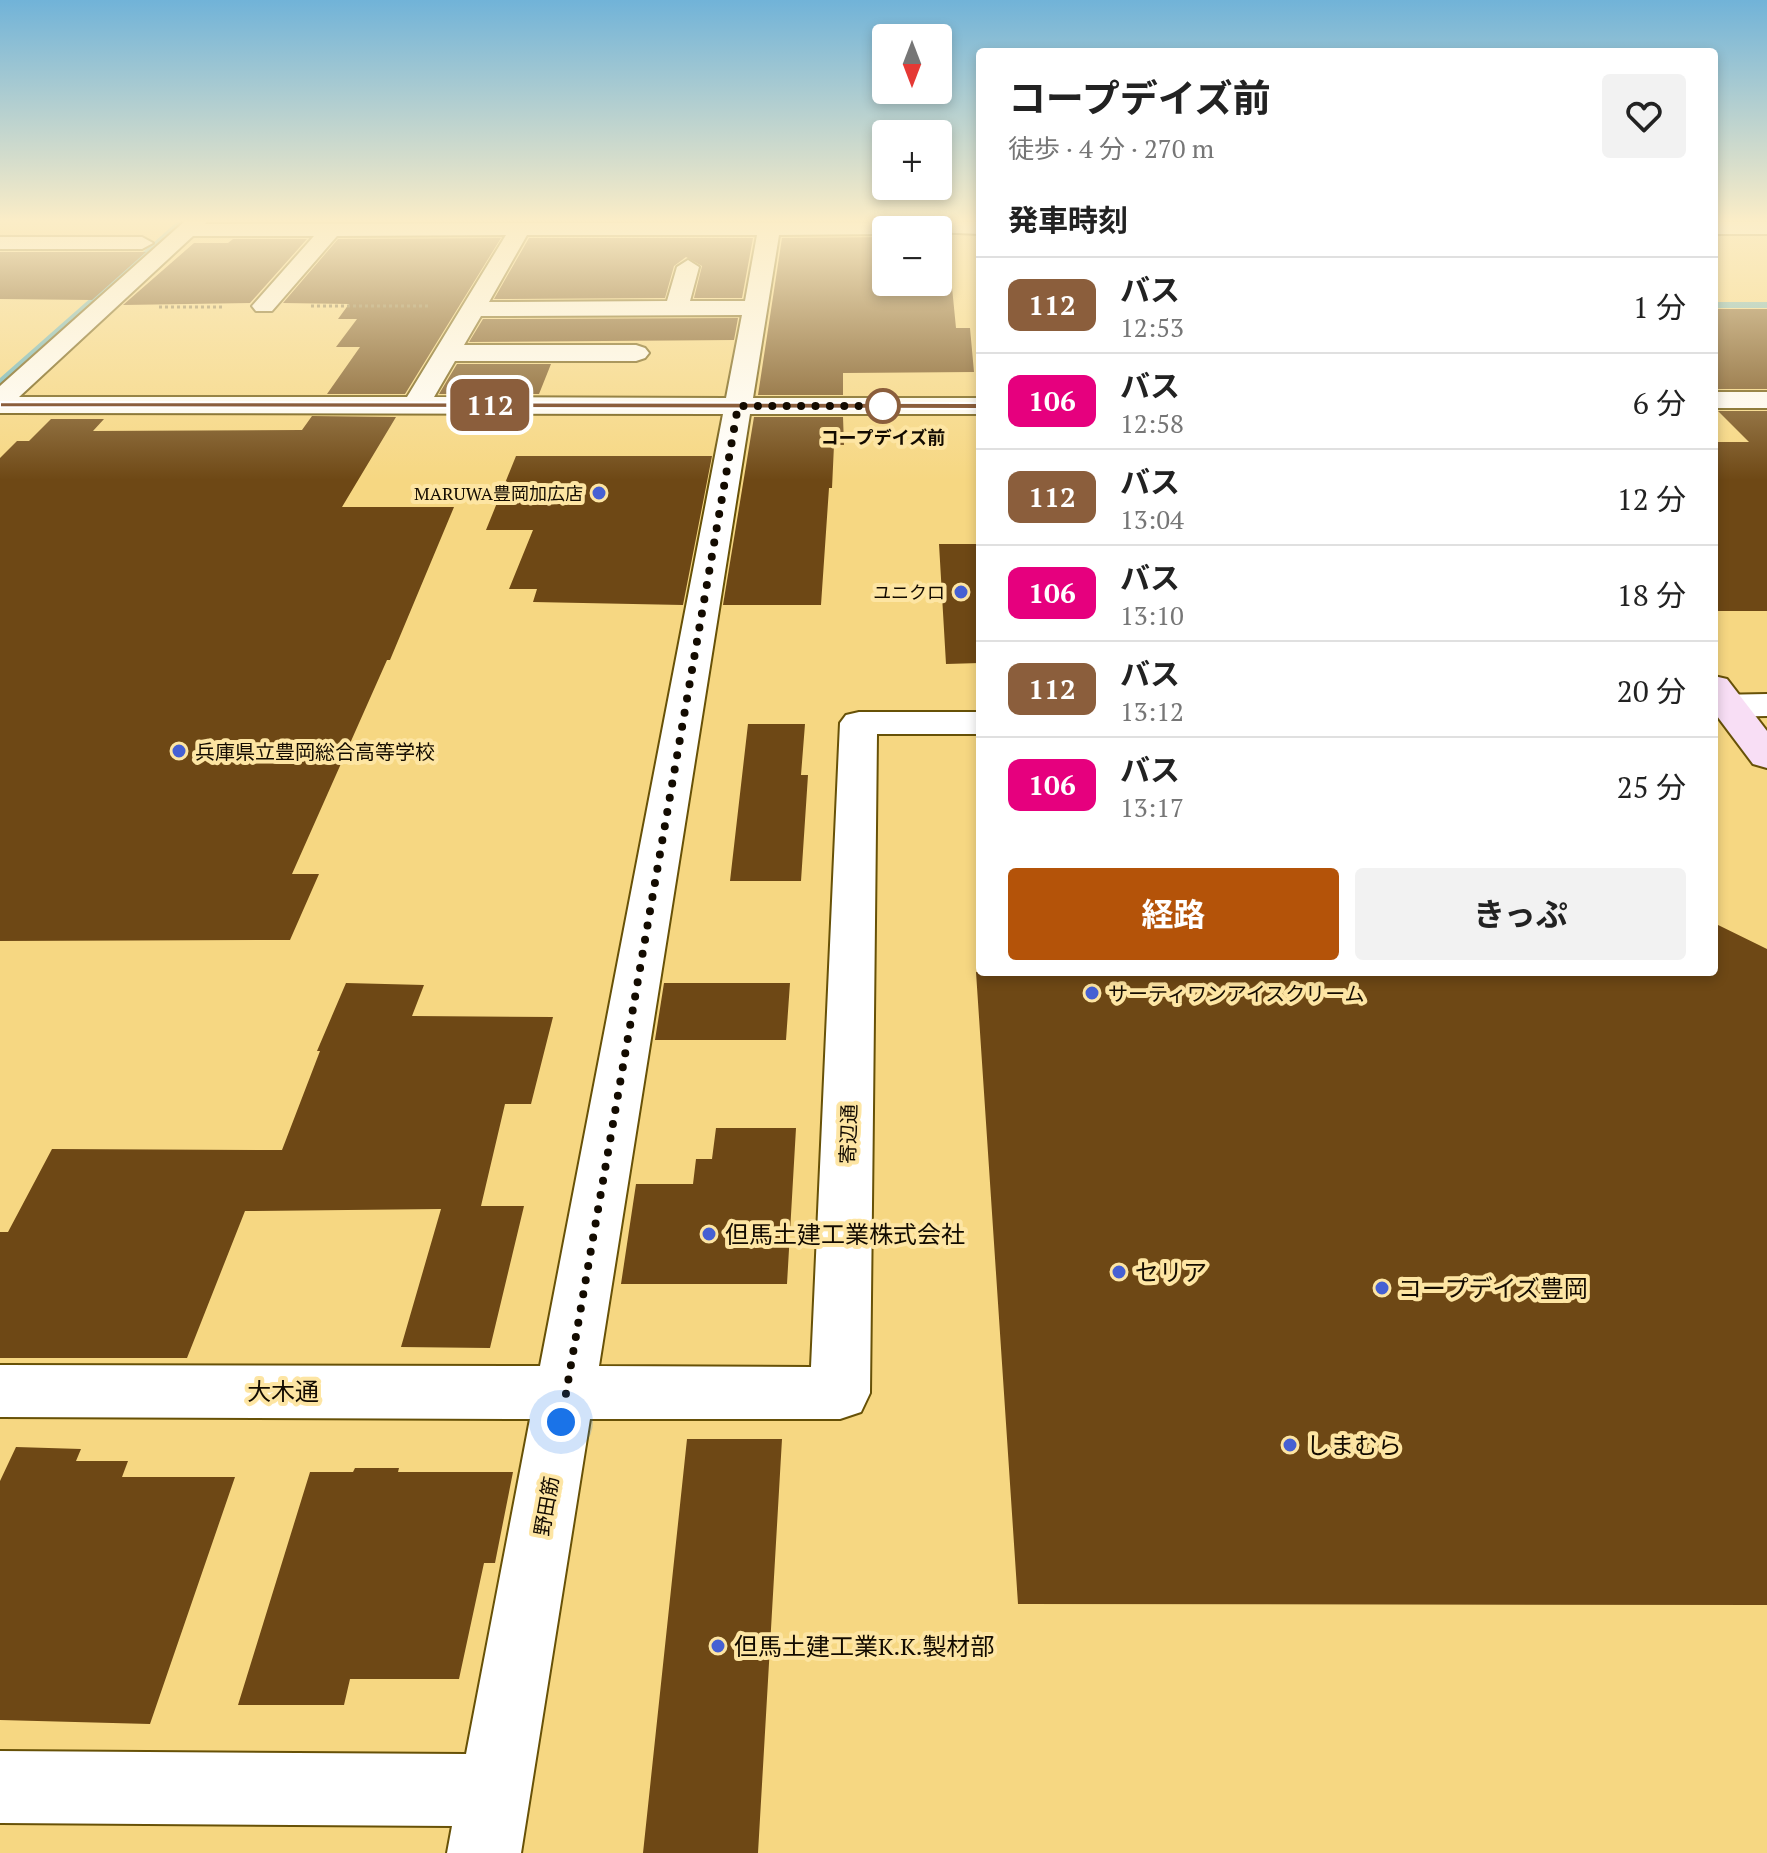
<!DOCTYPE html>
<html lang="ja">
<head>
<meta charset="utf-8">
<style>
  body { margin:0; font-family:"PT Serif","Noto Sans JP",serif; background:#f2f2f2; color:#222; height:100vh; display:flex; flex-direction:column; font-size:30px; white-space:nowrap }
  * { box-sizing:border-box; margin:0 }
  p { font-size:26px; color:#767676 }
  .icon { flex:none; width:44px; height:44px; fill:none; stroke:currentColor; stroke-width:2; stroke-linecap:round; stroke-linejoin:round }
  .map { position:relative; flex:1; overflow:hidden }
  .side { position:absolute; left:976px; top:48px; width:742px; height:928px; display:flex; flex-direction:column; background:#fff; border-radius:8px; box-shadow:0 4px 12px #0003 }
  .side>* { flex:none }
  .badge { padding:0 16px; border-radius:12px; font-size:28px; line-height:52px }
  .needle { width:52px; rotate:180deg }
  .buttons { position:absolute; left:872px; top:24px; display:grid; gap:16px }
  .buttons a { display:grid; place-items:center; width:80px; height:80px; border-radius:8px; background:#fff; box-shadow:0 4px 12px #0003; font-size:40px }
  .you { position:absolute; width:40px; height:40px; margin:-20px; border:6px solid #fff; border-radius:50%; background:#1a73e8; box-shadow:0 0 0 12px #1a73e833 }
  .map>.badge { position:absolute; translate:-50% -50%; box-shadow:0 0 0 4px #fff }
  h2 { padding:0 32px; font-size:30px; line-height:72px }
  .round { display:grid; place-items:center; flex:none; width:84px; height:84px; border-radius:8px; background:#f2f2f2 }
  .overview { display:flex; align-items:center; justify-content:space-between; height:136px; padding:0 32px }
  h1 { font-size:38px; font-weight:700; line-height:60px }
  .primary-button { display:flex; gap:16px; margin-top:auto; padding:16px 32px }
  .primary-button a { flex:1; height:92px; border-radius:8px; background:#b45309; color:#fff; font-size:32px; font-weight:700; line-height:92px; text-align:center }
  .primary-button a+a { background:#f2f2f2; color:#222 }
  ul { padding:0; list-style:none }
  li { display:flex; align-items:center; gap:24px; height:96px; padding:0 32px; border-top:2px solid #e0e0e0 }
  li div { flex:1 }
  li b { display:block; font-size:30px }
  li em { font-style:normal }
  li .badge { min-width:88px; font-weight:700; text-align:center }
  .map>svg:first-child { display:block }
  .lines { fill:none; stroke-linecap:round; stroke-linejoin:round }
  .stream { fill:#5fb1bf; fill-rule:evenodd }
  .building { fill:#6e4815 }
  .street-casing { stroke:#675107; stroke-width:4 }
  .secondary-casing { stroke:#675107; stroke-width:4 }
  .path { stroke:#7b683b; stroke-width:3; stroke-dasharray:3 3; stroke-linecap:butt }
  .street { fill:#fff; fill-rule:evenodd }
  .secondary { fill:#f8def5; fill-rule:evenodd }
  .line { fill:#8b5e3c; stroke:#fff; stroke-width:2 }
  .walk { stroke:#130b00; stroke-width:8; stroke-dasharray:0 14.4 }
  .stop-dot { fill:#fff; stroke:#8b5e3c; stroke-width:4 }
  .poi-dot { fill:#4660d3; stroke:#fde5a3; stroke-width:3 }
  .labels { text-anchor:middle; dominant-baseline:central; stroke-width:8; stroke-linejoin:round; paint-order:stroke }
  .far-stop-label { font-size:18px; font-weight:bold; fill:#130b00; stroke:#fde5a3 }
  .far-poi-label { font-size:18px; fill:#130b00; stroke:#fde5a3; text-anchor:end }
  .poi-label { font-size:20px; fill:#130b00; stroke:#fde5a3; text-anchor:start }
  .street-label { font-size:20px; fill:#130b00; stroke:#fde5a3 }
  .near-poi-label { font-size:24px; fill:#130b00; stroke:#fde5a3; text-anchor:start }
  .near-street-label { font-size:24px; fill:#130b00; stroke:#fde5a3 }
</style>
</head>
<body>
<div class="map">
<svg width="1767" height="1853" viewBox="0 0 1767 1853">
  <rect width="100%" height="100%" fill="#f6d782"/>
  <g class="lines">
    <path class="stream" d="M 178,221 L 186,221 L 0,386 L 0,378 Z
      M 1714,302 L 1767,302 L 1767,308 L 1714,308 Z"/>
  </g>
  <path class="building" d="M 938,235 L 947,236 L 956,328 L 970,328 L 974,372 L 843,373 L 843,395 L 758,395 L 782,238 L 886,237 L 886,282 L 938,282 Z
    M 501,238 L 405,394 L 327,394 L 360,347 L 336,347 L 357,319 L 338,319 L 349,304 L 283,303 L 338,239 Z
    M 529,238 L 753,238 L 742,298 L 694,298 L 702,266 L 686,257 L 674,266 L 665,298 L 494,299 Z
    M 233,239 L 307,239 L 250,303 L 123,305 L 194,243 L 228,243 Z
    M 0,252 L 146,252 L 92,300 L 0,299 Z
    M 1714,309 L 1767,309 L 1767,389 L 1714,389 Z
    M 738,318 L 734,340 L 469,342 L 483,319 Z
    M 457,364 L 551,364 L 539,394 L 439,394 Z
    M 1718,411 L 1767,411 L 1767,611 L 1714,611 L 1714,442 L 1749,442 Z
    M 312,416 L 396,417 L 342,507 L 454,507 L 390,660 L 387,660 L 292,874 L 319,874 L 290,940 L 0,941 L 0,458 L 17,441 L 29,441 L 51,419 L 104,419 L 93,431 L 302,430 Z
    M 754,417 L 843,417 L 844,445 L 834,445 L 832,488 L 829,488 L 821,605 L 723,605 Z
    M 516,456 L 712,456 L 683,605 L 533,602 L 537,589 L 509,589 L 533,530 L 486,530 Z
    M 939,544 L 980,544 L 980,663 L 946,664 Z
    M 748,724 L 805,724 L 801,775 L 808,775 L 801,881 L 730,881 Z
    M 1714,923 L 1767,949 L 1767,1605 L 1018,1604 L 976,972 L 1714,972 Z
    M 346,983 L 424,985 L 412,1016 L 553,1017 L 531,1104 L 505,1104 L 481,1206 L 524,1206 L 490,1348 L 401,1347 L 441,1209 L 245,1211 L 187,1358 L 0,1358 L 0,1232 L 8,1232 L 52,1149 L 282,1150 L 320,1051 L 317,1051 Z
    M 664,983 L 790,983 L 786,1040 L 655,1040 Z
    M 716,1128 L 796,1128 L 787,1284 L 621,1284 L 636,1184 L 693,1184 L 696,1159 L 712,1159 Z
    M 687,1439 L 782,1439 L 758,1853 L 643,1853 Z
    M 16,1447 L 81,1449 L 76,1461 L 128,1461 L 122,1477 L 235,1477 L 150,1724 L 0,1720 L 0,1481 Z
    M 355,1468 L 399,1468 L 398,1472 L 513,1472 L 495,1563 L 484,1563 L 459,1679 L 350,1679 L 344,1705 L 238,1705 L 310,1472 L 353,1472 Z"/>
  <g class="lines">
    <g class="street-casing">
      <path id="street" d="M 185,221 L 207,221 L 205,224 L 980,222 L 980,234 L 886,230 L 886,234 L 779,235 L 753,398 L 980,398 L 980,414 L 750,414 L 599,1366 L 811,1367 L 840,723 L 846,715 L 859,712 L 980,712 L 980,734 L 877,734 L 870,1393 L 861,1412 L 840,1419 L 590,1419 L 521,1853 L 447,1853 L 452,1826 L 0,1823 L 0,1751 L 466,1754 L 530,1419 L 0,1417 L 0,1365 L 540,1366 L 723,414 L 0,413 L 0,386 ZM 506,235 L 407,397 L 19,397 L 193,236 L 314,236 L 252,306 L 256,311 L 272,311 L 337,236 ZM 527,235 L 757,235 L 745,301 L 690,301 L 699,267 L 688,260 L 677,267 L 667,301 L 489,302 ZM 742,315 L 726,398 L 434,397 L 455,361 L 636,361 L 645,358 L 649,353 L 645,348 L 636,345 L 464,345 L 481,316 Z
        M 1714,222 L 1767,222 L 1767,234 L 1714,234 Z
        M 0,237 L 142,237 L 153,243 L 142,249 L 0,249 Z
        M 1714,392 L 1767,392 L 1767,408 L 1714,408 Z
        M 1767,694 L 1767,716 L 1714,717 L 1714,695 Z"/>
    </g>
    <g class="secondary-casing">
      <path id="secondary" d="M 1714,676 L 1727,679 L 1767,731 L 1767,768 L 1753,764 L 1714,712 Z"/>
    </g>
    <path class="path" d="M 311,306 L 429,306
      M 159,307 L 225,307"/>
    <use href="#street" class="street"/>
    <use href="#secondary" class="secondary"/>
  </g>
  <linearGradient id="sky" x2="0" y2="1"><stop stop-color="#71b3d8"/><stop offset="0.46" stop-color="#fbedc7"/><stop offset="1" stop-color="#fbedc7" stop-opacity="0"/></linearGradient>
  <rect width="1767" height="480" fill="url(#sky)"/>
  <path class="line" d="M 0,402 L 980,403 L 985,406 L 980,409 L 0,407 Z"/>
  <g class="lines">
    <path class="walk" d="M 561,1422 L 738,406 L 889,406 L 883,406"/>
  </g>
  <circle class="stop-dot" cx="883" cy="406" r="16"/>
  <g class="poi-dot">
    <circle cx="599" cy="493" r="8"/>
    <circle cx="961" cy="592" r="8"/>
    <circle cx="179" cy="751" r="8"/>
    <circle cx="1092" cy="993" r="8"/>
    <circle cx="709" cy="1234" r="8"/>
    <circle cx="1119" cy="1272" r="8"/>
    <circle cx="1382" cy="1288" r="8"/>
    <circle cx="1290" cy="1445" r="8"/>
    <circle cx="718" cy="1646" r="8"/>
  </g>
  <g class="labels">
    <g class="far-stop-label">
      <text x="883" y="437">コープデイズ前</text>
    </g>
    <g class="far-poi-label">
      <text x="583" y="493">MARUWA豊岡加広店</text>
      <text x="945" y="592">ユニクロ</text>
    </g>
    <g class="poi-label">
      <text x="195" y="751">兵庫県立豊岡総合高等学校</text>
      <text x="1108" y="993">サーティワンアイスクリーム</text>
    </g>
    <g class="street-label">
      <text transform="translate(848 1134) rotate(-88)">寄辺通</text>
      <text transform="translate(546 1506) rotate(-80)">野田筋</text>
    </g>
    <g class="near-poi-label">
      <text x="725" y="1234">但馬土建工業株式会社</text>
      <text x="1135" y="1272">セリア</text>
      <text x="1398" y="1288">コープデイズ豊岡</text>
      <text x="1306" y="1445">しまむら</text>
      <text x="734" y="1646">但馬土建工業K.K.製材部</text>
    </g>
    <g class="near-street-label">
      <text x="283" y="1391">大木通</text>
    </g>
  </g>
</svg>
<div class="buttons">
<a><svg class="needle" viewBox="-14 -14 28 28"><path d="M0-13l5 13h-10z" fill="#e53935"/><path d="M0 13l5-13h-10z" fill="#767676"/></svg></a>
<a>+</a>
<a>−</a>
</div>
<div class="you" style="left:561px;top:1422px"></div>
<b class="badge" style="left:490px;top:405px;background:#8b5e3c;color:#fff">112</b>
<section class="side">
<div class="overview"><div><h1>コープデイズ前</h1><p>徒歩 · 4 分 · 270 m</p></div><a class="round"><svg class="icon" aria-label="heart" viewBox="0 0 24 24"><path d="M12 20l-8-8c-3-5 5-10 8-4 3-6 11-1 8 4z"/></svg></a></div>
<h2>発車時刻</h2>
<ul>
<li><span class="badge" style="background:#8b5e3c;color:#fff">112</span><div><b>バス</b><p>12:53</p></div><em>1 分</em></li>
<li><span class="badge" style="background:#e6007e;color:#fff">106</span><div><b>バス</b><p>12:58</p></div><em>6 分</em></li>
<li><span class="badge" style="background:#8b5e3c;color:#fff">112</span><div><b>バス</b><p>13:04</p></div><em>12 分</em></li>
<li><span class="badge" style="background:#e6007e;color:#fff">106</span><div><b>バス</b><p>13:10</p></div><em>18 分</em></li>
<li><span class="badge" style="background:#8b5e3c;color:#fff">112</span><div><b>バス</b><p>13:12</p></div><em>20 分</em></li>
<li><span class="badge" style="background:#e6007e;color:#fff">106</span><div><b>バス</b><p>13:17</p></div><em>25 分</em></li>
</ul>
<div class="primary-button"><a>経路</a><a>きっぷ</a></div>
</section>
</div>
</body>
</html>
